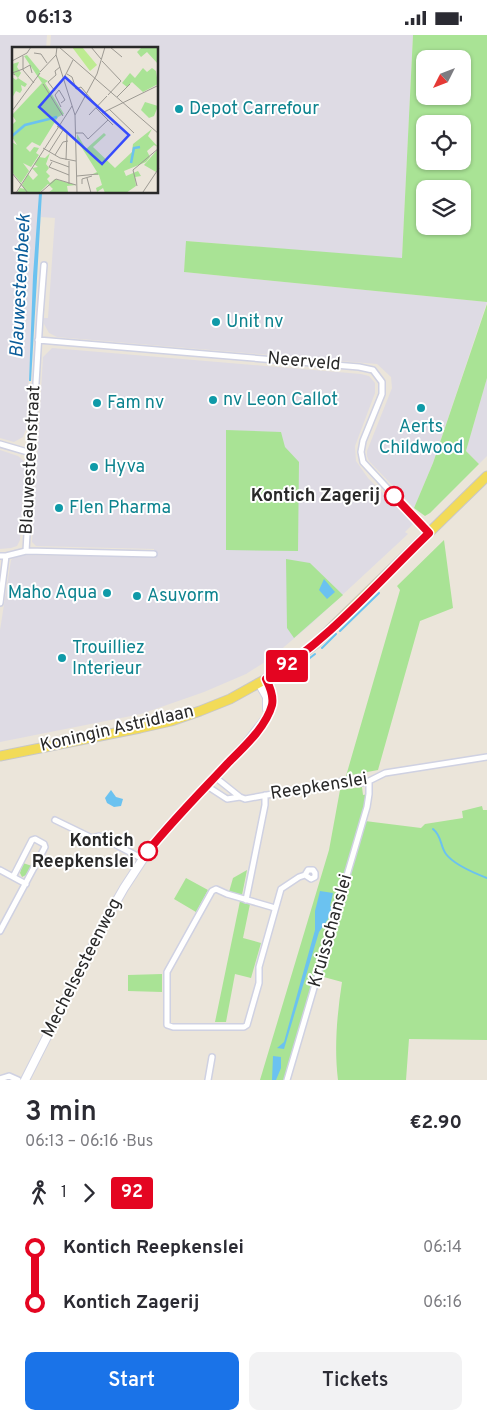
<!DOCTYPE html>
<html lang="en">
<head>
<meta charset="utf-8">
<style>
  body { margin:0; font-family:Overpass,sans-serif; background:#f2f2f3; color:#2b2b33; height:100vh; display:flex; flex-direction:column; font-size:19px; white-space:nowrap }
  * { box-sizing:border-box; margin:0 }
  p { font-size:16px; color:#7c7c81 }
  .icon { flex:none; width:28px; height:28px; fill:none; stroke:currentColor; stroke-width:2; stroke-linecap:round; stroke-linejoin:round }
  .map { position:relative; height:1045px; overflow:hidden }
  .side { display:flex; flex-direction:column; background:#fff; flex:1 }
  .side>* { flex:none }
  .badge { padding:0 10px; border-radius:4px; font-size:18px; line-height:32px }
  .needle { width:32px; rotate:228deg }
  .tools { position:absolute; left:416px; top:15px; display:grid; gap:10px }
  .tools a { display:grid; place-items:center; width:55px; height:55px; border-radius:10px; background:#fff; box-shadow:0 1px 4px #0004; font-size:25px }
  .map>.badge { position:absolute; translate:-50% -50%; box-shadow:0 0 0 2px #fff }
  .legs { display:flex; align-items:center; gap:8px; height:55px; padding:0 25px; font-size:16px }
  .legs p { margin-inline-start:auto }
  .head { display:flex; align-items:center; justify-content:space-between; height:85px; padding:0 25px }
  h1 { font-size:28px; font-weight:600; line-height:38px }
  .primary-button { display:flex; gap:10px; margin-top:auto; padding:10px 25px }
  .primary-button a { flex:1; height:58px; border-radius:10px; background:#1a73e8; color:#fff; font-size:20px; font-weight:600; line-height:58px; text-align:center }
  .primary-button a+a { background:#f2f2f3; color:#2b2b33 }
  ul { padding:0 25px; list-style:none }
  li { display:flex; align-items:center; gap:18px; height:55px; font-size:19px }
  li i { display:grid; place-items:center; width:8px; height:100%; margin:0 6px; background:currentColor }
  li i::after { content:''; width:12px; height:12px; margin:-6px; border:4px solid; border-radius:50%; background:#fff }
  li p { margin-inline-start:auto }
  li:first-child i { background:linear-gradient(#0000 50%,currentColor 0) }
  li:last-child i { background:linear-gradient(currentColor 50%,#0000 0) }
  .status { display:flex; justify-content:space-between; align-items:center; height:35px; padding:0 25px; background:#fff; direction:ltr }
  .status svg { height:14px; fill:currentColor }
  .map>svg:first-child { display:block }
  .industrial { fill:#dedbe4 }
  .green { fill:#a9e395; fill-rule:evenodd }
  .water { fill:#6bc2f0 }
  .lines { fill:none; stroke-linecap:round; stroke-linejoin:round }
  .stream { stroke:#6bc2f0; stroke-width:2 }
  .street-casing { stroke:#cfd1e2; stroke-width:8 }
  .secondary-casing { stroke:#cfd1e2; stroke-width:10 }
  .primary-casing { stroke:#c7c7c7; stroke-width:11 }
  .street { stroke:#fff; stroke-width:5 }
  .secondary { stroke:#fff; stroke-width:8 }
  .primary { stroke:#f2db58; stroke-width:9 }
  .line-1-casing { stroke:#fff; stroke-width:11 }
  .line-1 { stroke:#e40521; stroke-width:8 }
  .culture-dot { fill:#0f9aa8; stroke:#fff; stroke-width:2 }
  .stop-1-dot { fill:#fff; stroke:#e40521; stroke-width:2.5 }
  .labels { text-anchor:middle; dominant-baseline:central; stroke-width:4; stroke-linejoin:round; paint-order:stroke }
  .culture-label { font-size:18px; fill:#0d838f; stroke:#fff; text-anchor:start }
  .street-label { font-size:18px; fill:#292929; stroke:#fff }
  .stop-label { font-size:18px; font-weight:bold; fill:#292929; stroke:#fff; text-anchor:end }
  .water-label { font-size:19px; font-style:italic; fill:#0b5d9a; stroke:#fff }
  .inset-river { fill:none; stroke:#6bc2f0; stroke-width:2.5 }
  .inset-road { fill:none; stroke:#9d9a93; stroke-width:1 }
  .view { fill:#364bfc; fill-opacity:0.15; stroke:#364bfc; stroke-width:2.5 }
  .inset-edge { fill:none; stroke:#292929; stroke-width:2.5 }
</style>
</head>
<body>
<div class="status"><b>06:13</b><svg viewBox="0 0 49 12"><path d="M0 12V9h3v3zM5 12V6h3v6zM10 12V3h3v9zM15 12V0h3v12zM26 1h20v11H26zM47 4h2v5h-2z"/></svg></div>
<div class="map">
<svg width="487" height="1045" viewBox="0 0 487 1045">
  <rect width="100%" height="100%" fill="#ebe5da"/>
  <path class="industrial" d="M 0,0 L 47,0 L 46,14 L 14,14 L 14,158 L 39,158 L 26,394 L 23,402 L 14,407 L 0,403 Z
    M 51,0 L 413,0 L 402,224 L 187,206 L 184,237 L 487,267 L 433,428 L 414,473 L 369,426 L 367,421 L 367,416 L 392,353 L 391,342 L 377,329 L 57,302 L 49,298 L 44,289 L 44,283 L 48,283 L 55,183 L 41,182 L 42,158 L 158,158 L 158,14 L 50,14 Z
    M 52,313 L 361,339 L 369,341 L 375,348 L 375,358 L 355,411 L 356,426 L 368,443 L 413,489 L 405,497 L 408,499 L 311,589 L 271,623 L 246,639 L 204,657 L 141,679 L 0,707 L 0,595 L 11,525 L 18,520 L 154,522 L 154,514 L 36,511 L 32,507 L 43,322 Z
    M 487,343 L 487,421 L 479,429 L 466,416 Z
    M 0,415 L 18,421 L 23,425 L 25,430 L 20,505 L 17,511 L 11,513 L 0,514 Z"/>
  <path class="green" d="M 413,0 L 487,0 L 487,267 L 184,237 L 186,206 L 402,223 ZM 425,24 L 462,24 L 462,61 L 425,61 ZM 425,89 L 462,89 L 462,126 L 425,126 ZM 425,154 L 462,154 L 462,191 L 425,191 Z
    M 487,269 L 487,343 L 466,416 L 479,429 L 430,478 L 425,481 L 414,473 L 433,428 Z
    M 226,395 L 281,397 L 285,412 L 299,427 L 298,516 L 226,515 Z
    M 444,505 L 453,573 L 420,586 L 378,735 L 346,741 L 400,555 L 397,551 Z
    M 286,524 L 310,528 L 343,560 L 294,603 L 287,593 Z
    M 362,752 L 363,760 L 369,759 L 287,1045 L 260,1045 L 329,815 L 340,755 Z
    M 482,771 L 483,775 L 487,775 L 487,1005 L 409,1004 L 406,1045 L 338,1045 C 334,1012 337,980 342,947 L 320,941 L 365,786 L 421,793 L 425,789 L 463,783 L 462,776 Z
    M 23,828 L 32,831 L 28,839 L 22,842 L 20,838 Z
    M 247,835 L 242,860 L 229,857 L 233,843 Z
    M 186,843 L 208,855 L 196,877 L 174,864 Z
    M 240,866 L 250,869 L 243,903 L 261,908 L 251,943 L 235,939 L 226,987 L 215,987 Z
    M 162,939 L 162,957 L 128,956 L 128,940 Z"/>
  <path class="water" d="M 39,158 L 42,158 L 31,346 L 29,346 L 33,241 Z
    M 324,544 L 335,557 L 327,564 L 319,555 Z
    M 111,755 L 116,762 L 123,764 L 121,771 L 114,772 L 107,768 L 105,763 Z
    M 320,856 L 333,858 L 330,871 L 332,872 L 328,884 L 319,897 L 284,1014 L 277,1013 L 284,1007 L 315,895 L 315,876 Z
    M 273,1021 L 281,1022 L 281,1033 L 276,1045 L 272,1045 Z"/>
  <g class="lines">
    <path class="stream" d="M 340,596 L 379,558
      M 322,613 L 336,599
      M 306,626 L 315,619
      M 287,640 L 298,632
      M 433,794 C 442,801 440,811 446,819 C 454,830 474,838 487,843"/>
    <g class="street-casing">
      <path id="street" d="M 38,305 L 359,332 L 373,335 L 382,347 L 382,359 L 363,406 L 361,417 L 363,427 L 429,498
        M 0,409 L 31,418
        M 26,516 L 40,281 L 44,230
        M 0,521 L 6,521 L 26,516 L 154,519
        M 0,568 L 6,521
        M 215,742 L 240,762
        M 207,751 L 227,764 L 240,762 L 245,764 L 350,745 L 361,748 L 369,746 L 385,738 L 487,722
        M 55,785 L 92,803 L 99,801 L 143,824
        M 0,835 L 26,849
        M 246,865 L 265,770 L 265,760
        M 275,873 L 227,859 L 216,854 L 212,856 L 167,937 L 167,990 L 173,992 L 244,992 L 247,990 L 259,948 L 259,932 L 281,854 L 299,842 L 305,840 L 308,835 L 313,835 L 315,838 L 315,842 L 311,844 L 305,840
        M 0,896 L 45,812 L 44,809 L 35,804 L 32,805 L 13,842
        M 0,1044 L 9,1041 L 18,1045
        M 208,1045 L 212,1022
        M 287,1045 L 367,772 L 369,759 L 369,746"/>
    </g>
    <g class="secondary-casing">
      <path id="secondary" d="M 259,648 L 267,662 L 267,674
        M 25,1045 L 108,881 L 124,853 L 143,824 L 164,796 L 245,710 L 269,679 L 272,669 L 272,661 L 266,644"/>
    </g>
    <g class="primary-casing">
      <path id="primary" d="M 0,721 L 140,693 L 171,686 L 200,676 L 230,664 L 266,644 L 293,627 L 315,609 L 487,441"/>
    </g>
    <use href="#street" class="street"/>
    <use href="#secondary" class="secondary"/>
    <use href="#primary" class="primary"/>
  </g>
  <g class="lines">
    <g class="line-1-casing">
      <path id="line-1" d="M 148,816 C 173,785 201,757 228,728 C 244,712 266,692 272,670 C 274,661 270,652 266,644 C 327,607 377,548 429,498 L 394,461"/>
    </g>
    <use href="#line-1" class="line-1"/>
  </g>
  <g class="culture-dot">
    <circle cx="179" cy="74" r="5"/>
    <circle cx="216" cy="287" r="5"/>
    <circle cx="213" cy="365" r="5"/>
    <circle cx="97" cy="368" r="5"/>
    <circle cx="421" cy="373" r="5"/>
    <circle cx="94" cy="432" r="5"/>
    <circle cx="59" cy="473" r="5"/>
    <circle cx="107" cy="558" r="5"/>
    <circle cx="137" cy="561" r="5"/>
    <circle cx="62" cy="623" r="5"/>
  </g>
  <g class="stop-1-dot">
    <circle cx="394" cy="461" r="9"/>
    <circle cx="148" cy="816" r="9"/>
  </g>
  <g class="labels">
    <g class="culture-label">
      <text x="189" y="74">Depot Carrefour</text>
      <text x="226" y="287">Unit nv</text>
      <text x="223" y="365">nv Leon Callot</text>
      <text x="107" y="368">Fam nv</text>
      <text x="421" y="392" text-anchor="middle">Aerts<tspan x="421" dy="21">Childwood</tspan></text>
      <text x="104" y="432">Hyva</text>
      <text x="69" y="473">Flen Pharma</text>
      <text x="97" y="558" text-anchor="end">Maho Aqua</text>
      <text x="147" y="561">Asuvorm</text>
      <text x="72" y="613">Trouilliez<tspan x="72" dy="21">Interieur</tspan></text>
    </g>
    <g class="street-label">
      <text transform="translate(304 327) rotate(5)">Neerveld</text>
      <text transform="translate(31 425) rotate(-87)">Blauwesteenstraat</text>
      <text transform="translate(117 694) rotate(-13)">Koningin Astridlaan</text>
      <text transform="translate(319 752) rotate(-9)">Reepkenslei</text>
      <text transform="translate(331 896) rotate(-74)">Kruisschanslei</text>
      <text transform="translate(82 933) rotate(-63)">Mechelsesteenweg</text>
    </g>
    <g class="stop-label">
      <text x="380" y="461">Kontich Zagerij</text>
      <text x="134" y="806">Kontich<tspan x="134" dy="21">Reepkenslei</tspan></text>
    </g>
    <g class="water-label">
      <text transform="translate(21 251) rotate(-87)">Blauwesteenbeek</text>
    </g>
  </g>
  <g transform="translate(12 12)">
    <rect width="146" height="146" fill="#ebe5da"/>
    <path d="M 130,0 L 146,0 L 146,17 L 135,5 L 129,10 L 125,5 ZM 15,8 L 28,24 L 27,29 L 36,34 L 33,36 L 52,67 L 46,70 L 28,99 L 20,95 L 14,101 L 18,105 L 22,100 L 27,101 L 24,106 L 27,108 L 19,120 L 11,116 L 17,124 L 9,136 L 0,125 L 0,95 L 5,98 L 0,90 L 0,78 L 4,74 L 0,68 L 30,36 L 12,9 ZM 7,15 L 5,20 L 9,26 L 6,31 L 15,37 L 13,40 L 9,38 L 10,43 L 8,46 L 4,44 L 0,51 L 0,30 L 4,33 L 6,31 L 0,25 L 0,17 ZM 131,21 L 135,25 L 140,21 L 144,24 L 146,37 L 131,45 L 120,35 L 115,40 L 110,36 L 118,26 L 123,31 ZM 133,55 L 146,59 L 142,69 L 137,71 L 129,63 ZM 140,82 L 136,89 L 146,100 L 142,98 L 135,104 L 138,110 L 134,115 L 112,124 L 114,129 L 126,124 L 129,129 L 123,130 L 124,139 L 114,146 L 93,146 L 91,141 L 85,145 L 84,141 L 90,138 L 87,128 L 81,127 L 85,125 L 65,93 L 65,87 L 74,102 L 92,86 L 94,88 L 81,100 L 103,121 L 120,105 L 121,97 ZM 146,102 L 146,121 L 144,125 L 132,118 ZM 38,106 L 34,117 L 37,121 L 34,125 L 38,129 L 35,132 L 38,136 L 43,132 L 64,138 L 55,139 L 56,145 L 64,146 L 36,146 L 41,142 L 36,137 L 27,146 L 5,146 L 8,141 L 13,142 L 10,138 L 16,127 L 21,133 L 26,128 L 20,121 L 26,120 L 22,117 L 27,110 L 33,111 Z" fill="#a9e395"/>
    <path d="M 60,0 L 70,0 L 85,18 L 78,24 Z" fill="#bdeb91"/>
    <path class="inset-river" d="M 0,89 L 13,78 L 45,70M 119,116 L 122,101 L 128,100"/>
    <path class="inset-road" d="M 45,0 L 44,8 L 63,68M 47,0 L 147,87M 79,0 L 89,12M 98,0 L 110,10M 22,6 L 29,7 L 35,16M 11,9 L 11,23 L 22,36M 0,14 L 15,6 L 19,0M 90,14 L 109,34 L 96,48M 11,22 L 18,18 L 20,26M 28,25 L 44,8M 55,27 L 60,30 L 64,42M 3,28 L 0,26 L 11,22M 52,31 L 61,13M 31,37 L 51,69M 64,42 L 69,40 L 85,59M 43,44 L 36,35 L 44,28 L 43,24 L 48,20M 105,50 L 118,37M 49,56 L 53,53 L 47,43 L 43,48 L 49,60M 84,61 L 101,78M 97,62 L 122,86M 0,64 L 28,26M 90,66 L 147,38M 77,68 L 95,49M 45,79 L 55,86 L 54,113M 63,86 L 71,86 L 76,92 L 96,73M 31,101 L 48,111 L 64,114M 37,105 L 51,83M 43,108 L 51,95 L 56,94M 38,113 L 57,120M 57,114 L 57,137M 40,115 L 37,120 L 57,128M 0,126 L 16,146M 65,129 L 86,127M 75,131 L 79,146M 70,137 L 70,132 L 80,129M 125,139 L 121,123 L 147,101M 131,145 L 147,121M 4,146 L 60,59M 28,146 L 44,132 L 64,138M 65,146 L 63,68 L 85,27 L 93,0"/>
    <path class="view" d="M 53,30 L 117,88 L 90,117 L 27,60 Z"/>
    <rect width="146" height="146" class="inset-edge"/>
  </g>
</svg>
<div class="tools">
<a><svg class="needle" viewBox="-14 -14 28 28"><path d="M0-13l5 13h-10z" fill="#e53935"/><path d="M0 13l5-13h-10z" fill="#7c7c81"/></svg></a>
<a><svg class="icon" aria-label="locate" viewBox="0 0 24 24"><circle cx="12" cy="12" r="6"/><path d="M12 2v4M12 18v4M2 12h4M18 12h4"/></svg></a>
<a><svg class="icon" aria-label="layers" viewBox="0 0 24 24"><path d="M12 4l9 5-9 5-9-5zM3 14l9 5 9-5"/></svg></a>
</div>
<b class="badge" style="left:287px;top:631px;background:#e40521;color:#fff">92</b>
</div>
<section class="side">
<div class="head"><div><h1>3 min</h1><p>06:13 – 06:16 · Bus</p></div><b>€2.90</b></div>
<div class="legs"><svg class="icon" aria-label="walk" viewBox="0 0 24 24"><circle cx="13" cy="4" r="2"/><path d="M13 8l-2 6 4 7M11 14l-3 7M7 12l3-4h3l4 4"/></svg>1<svg class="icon" aria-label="forward" viewBox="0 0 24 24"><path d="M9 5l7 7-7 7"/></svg><b class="badge" style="background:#e40521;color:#fff">92</b></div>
<ul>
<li><i style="color:#e40521"></i><b>Kontich Reepkenslei</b><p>06:14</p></li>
<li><i style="color:#e40521"></i><b>Kontich Zagerij</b><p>06:16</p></li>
</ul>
<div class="primary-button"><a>Start</a><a>Tickets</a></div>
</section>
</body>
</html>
